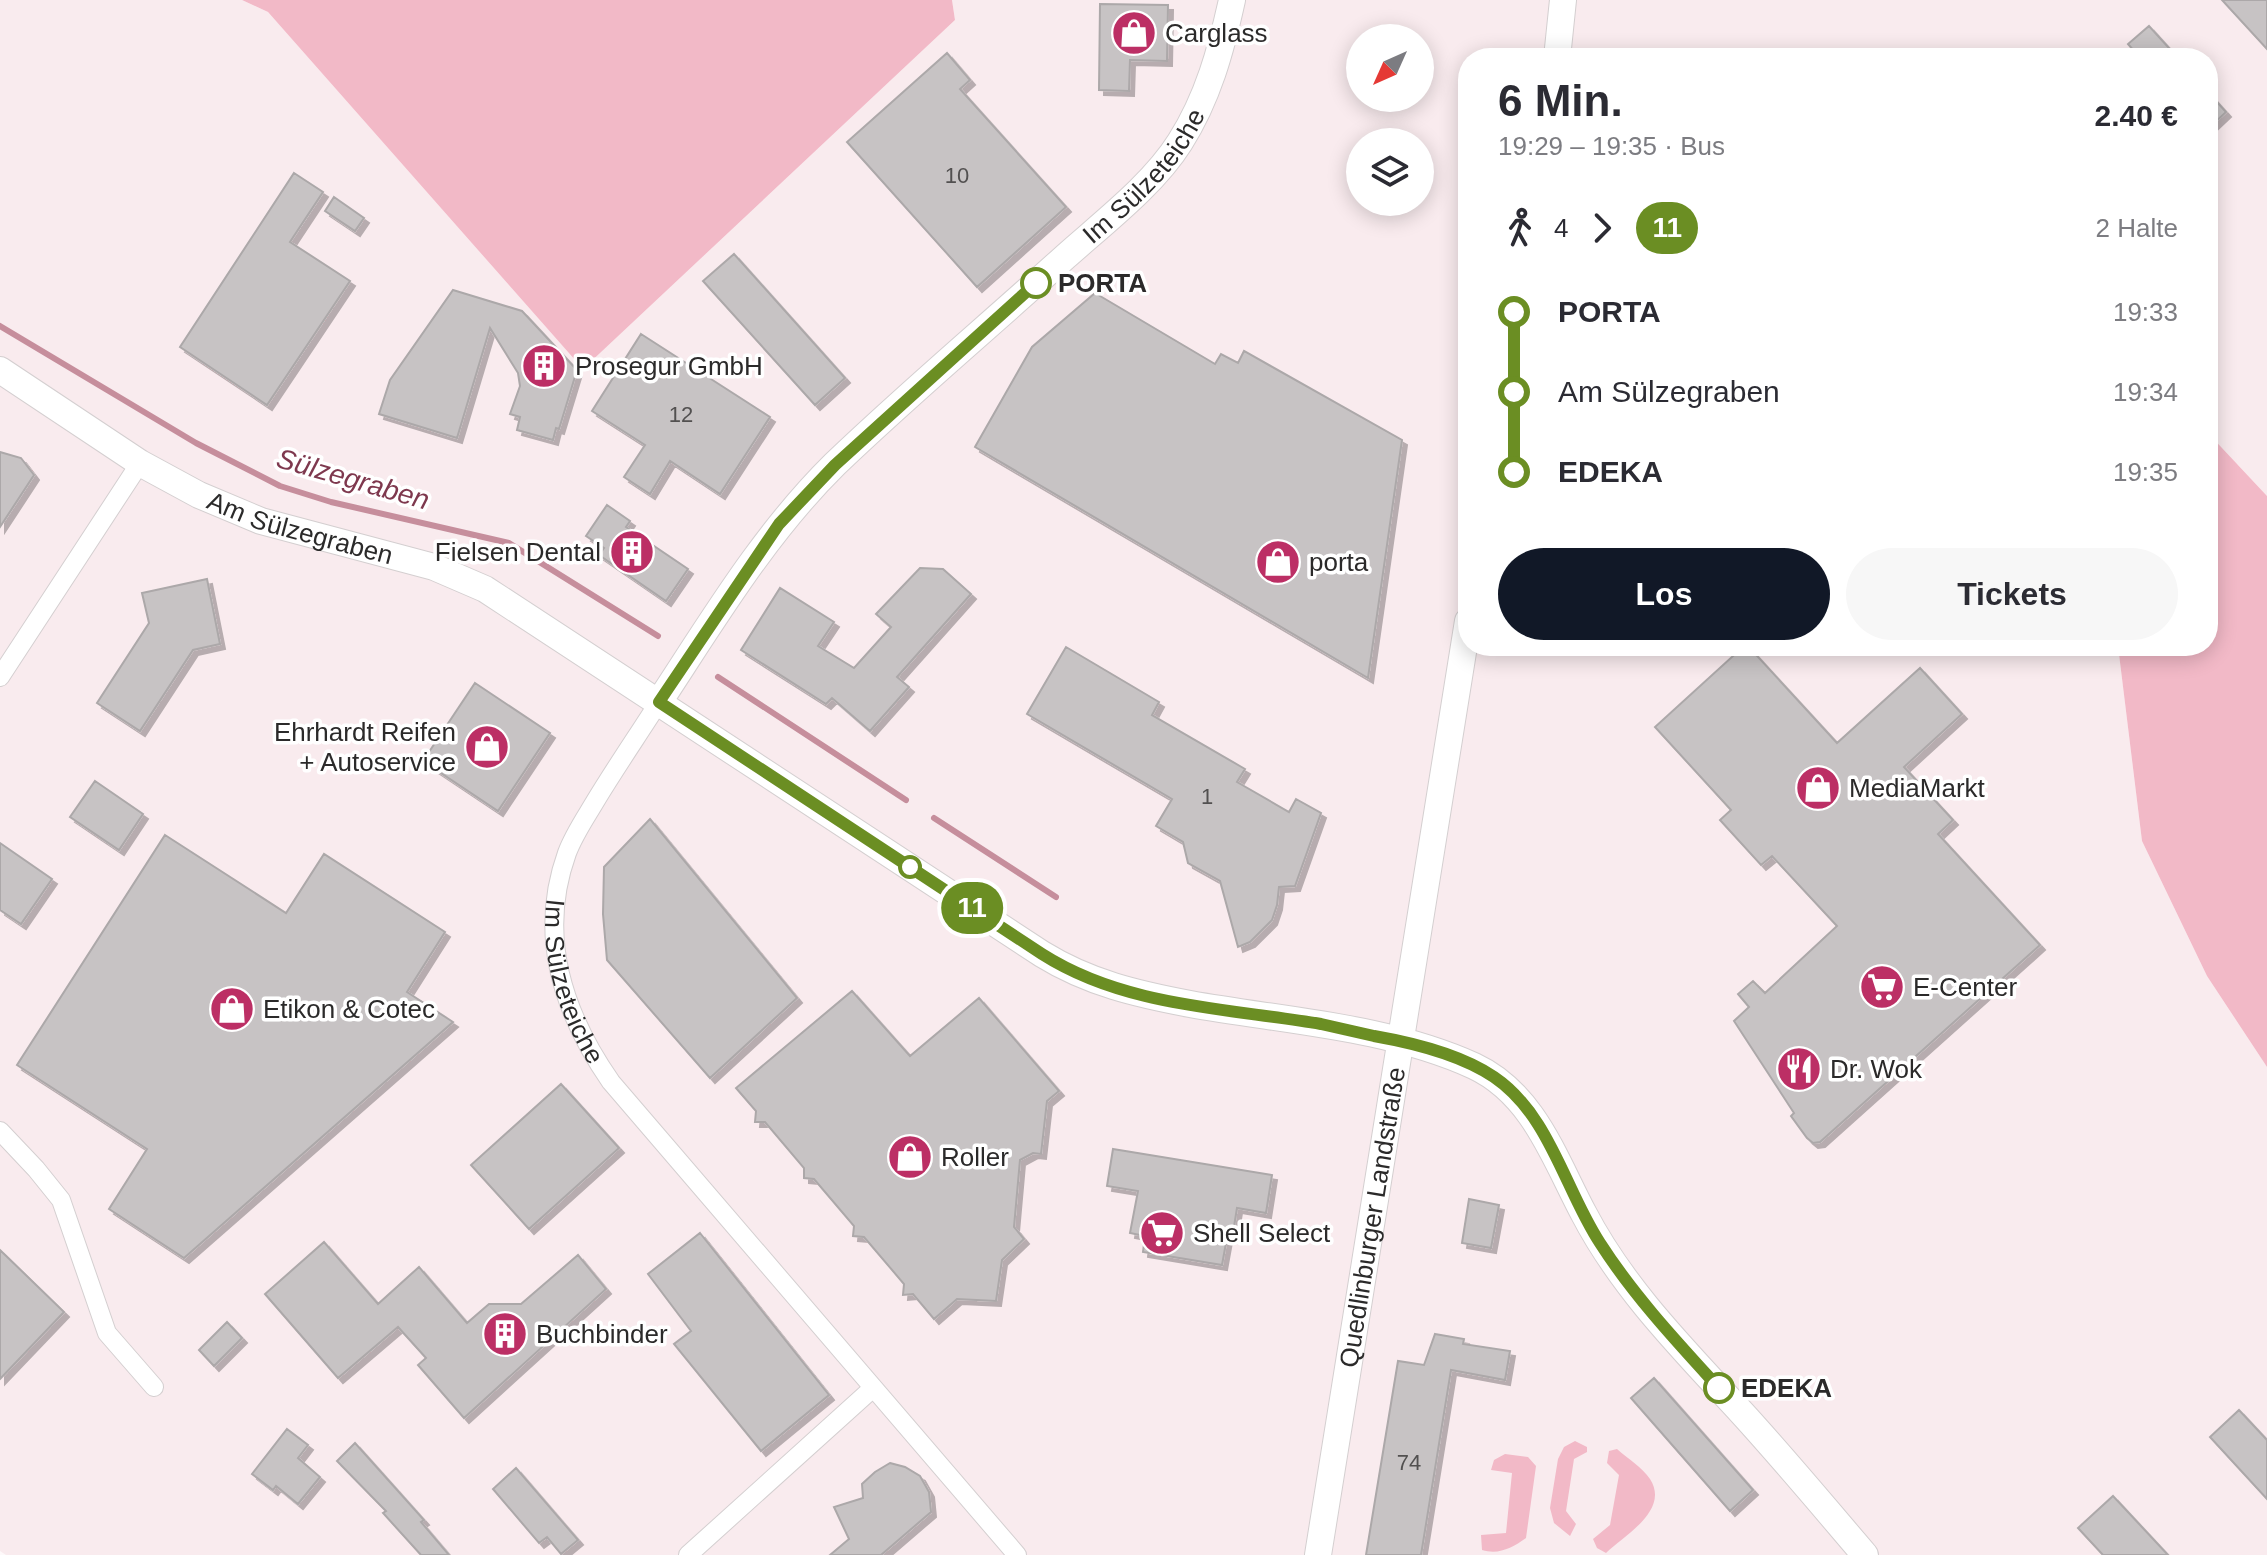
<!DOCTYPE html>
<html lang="de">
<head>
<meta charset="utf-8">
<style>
  body { margin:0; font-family:Helvetica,sans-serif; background:#f7f7f7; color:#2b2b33; height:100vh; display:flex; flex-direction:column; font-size:30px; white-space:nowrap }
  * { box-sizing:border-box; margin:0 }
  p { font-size:26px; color:#7c7c81 }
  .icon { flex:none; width:44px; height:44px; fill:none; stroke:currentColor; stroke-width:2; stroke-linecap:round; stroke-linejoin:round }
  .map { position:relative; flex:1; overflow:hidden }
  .details { position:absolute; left:1458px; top:48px; width:760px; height:608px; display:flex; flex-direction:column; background:#fff; border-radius:32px; box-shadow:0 4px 20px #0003 }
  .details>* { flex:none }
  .badge { padding:0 16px; border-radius:26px; font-size:28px; line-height:52px }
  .needle { width:52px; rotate:225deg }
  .fabs { position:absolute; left:1346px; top:24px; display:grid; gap:16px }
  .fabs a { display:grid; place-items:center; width:88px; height:88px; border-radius:50%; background:#fff; box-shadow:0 4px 20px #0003; font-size:40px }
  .map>.badge { position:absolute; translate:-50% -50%; box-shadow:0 0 0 4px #fff }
  .legs { display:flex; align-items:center; gap:12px; height:88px; padding:0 40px; font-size:26px }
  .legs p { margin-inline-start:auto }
  .head { display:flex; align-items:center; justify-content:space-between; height:136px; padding:0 40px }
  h1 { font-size:44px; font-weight:800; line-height:60px }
  .action { display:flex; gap:16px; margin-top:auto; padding:16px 40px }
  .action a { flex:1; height:92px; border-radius:48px; background:#111827; color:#fff; font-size:32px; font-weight:800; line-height:92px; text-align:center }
  .action a+a { background:#f7f7f7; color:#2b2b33 }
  ul { padding:0 40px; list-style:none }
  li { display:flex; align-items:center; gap:28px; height:80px; font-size:30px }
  li i { display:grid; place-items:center; width:12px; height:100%; margin:0 10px; background:currentColor }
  li i::after { content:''; width:20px; height:20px; margin:-10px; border:6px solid; border-radius:50%; background:#fff }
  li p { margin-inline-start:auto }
  li:first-child i { background:linear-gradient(#0000 50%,currentColor 0) }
  li:last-child i { background:linear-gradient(currentColor 50%,#0000 0) }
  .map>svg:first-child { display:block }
  .built { fill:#f9ebee; fill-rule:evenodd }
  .green { fill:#f2b9c7 }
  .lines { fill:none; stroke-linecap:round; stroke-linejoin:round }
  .stream { stroke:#c68e9c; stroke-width:6 }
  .building { fill:#c7c3c4; stroke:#aca8a9; stroke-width:2; filter:url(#shadow) }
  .street-casing { stroke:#d4cfd0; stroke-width:20 }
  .secondary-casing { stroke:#d4cfd0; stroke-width:28 }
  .street { stroke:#fff; stroke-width:18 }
  .secondary { stroke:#fff; stroke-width:26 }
  .line-1-casing { stroke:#fff; stroke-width:18 }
  .line-1 { stroke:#6b8e23; stroke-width:12 }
  .stop-1-dot { fill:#fff; stroke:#6b8e23; stroke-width:4 }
  .labels { text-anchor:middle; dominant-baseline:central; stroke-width:7; stroke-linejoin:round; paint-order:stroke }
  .number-label { font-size:22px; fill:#525050 }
  .poi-label { font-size:26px; fill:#2b2a2a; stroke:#fff; text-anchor:start }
  .street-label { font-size:26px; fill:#2b2a2a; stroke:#fff }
  .stop-label { font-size:26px; font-weight:bold; fill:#2b2a2a; stroke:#fff; text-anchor:start }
  .water-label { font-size:28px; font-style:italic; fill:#7e384e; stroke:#fff }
</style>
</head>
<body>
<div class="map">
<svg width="2267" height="1555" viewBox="0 0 2267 1555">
  <defs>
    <filter id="shadow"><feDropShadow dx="5" dy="5" stdDeviation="0" flood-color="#0004"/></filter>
  </defs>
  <rect width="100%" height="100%" fill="#fef9fa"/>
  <path class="built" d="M 0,0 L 242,0 L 268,12 L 583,369 L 955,20 L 952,0 L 2267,0 L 2267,496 L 2208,433 L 2208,58 L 1468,58 L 1468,646 L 2118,646 L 2142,841 L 2207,976 L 2267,1067 L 2267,1555 L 6,1555 L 0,1551 ZM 1360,38 L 1420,38 L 1420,98 L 1360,98 ZM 1360,142 L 1420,142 L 1420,202 L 1360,202 Z"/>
  <path class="green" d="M 242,0 L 952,0 L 955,20 L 583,369 L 268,12 Z
    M 2208,433 L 2267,496 L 2267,1067 L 2207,976 L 2142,841 L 2118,646 L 2208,646 Z
    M 1575,1441 L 1587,1447 L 1587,1452 L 1574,1459 L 1566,1511 L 1576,1524 L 1570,1536 L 1554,1523 L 1550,1508 L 1558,1459 L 1564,1447 Z
    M 1617,1449 C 1627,1458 1643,1468 1650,1479 C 1670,1510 1625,1535 1606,1553 L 1597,1548 L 1593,1539 L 1610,1525 L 1619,1475 L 1607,1463 L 1609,1451 Z
    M 1505,1454 L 1528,1457 L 1536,1466 L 1526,1538 C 1512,1548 1499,1555 1482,1550 L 1481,1535 L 1506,1533 L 1512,1473 L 1491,1470 L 1494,1460 Z"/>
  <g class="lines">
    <path class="stream" d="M 0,326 L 196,443 L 280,486 L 331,502 L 509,543 L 658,636
      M 718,677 L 906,800
      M 934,818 L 1056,897"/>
  </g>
  <path class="building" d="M 2222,0 L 2267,0 L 2267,49 Z
    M 1100,4 L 1168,5 L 1167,61 L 1130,60 L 1129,91 L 1099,90 Z
    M 2149,26 L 2178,58 L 2140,58 L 2128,44 Z
    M 947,53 L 970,80 L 960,89 L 1066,207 L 977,287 L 847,142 Z
    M 2208,92 L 2226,112 L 2208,129 Z
    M 294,173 L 323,192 L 290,242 L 350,281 L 267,405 L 180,347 Z
    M 334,197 L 364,218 L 355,231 L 325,211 Z
    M 734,254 L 845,378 L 815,405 L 703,281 Z
    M 453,290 L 522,311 L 577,370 L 559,429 L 556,428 L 553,440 L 517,430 L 520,417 L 510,414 L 520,386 L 518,373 L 490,328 L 457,438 L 379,414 L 390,380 Z
    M 1095,293 L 1215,364 L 1221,354 L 1238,363 L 1244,351 L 1402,440 L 1368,678 L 975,447 L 1032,347 Z
    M 641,334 L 770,417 L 720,494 L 670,461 L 650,494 L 624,477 L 645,445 L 592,411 Z
    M 0,452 L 21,458 L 34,475 L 0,527 Z
    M 607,505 L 630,521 L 626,527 L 688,569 L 666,601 L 599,555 L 604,548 L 586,536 Z
    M 920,568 L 943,569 L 971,594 L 897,677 L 909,687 L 870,731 L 832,698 L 826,704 L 741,650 L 780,588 L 834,622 L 818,646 L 854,668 L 891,627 L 876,614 Z
    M 207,579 L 220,644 L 193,650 L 140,731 L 97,703 L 149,623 L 142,593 Z
    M 1744,646 L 1748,646 L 1837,743 L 1920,668 L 1962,714 L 1904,767 L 1953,820 L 1938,834 L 2040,945 L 1820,1142 L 1813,1143 L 1807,1138 L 1791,1116 L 1794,1113 L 1734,1021 L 1749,1007 L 1738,994 L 1753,981 L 1765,993 L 1837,926 L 1772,856 L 1761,865 L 1720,820 L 1731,810 L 1655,727 Z
    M 1066,647 L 1159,702 L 1152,715 L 1245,769 L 1237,782 L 1289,812 L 1296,799 L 1321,813 L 1295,886 L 1279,887 L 1277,905 L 1272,920 L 1250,942 L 1238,947 L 1220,881 L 1188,863 L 1183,842 L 1156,826 L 1172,799 L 1027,714 Z
    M 475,683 L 550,733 L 498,811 L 423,761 Z
    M 95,781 L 143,814 L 119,850 L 70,817 Z
    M 650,819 L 797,998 L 710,1078 L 607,960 L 603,914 L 604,867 Z
    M 165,835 L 286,913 L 324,854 L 445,932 L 407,992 L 453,1022 L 184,1258 L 109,1209 L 147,1149 L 17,1065 Z
    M 0,843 L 52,879 L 21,924 L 0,910 Z
    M 852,991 L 910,1056 L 979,998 L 1059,1091 L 1047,1101 L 1041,1154 L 1033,1153 L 1020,1160 L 1014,1227 L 1024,1239 L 1002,1260 L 996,1301 L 957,1299 L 934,1319 L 913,1294 L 903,1295 L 904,1284 L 864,1237 L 853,1236 L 854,1226 L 814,1179 L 804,1178 L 804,1168 L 765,1122 L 755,1122 L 756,1111 L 736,1088 Z
    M 561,1084 L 619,1148 L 529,1229 L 471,1165 Z
    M 1113,1149 L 1272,1175 L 1266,1213 L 1237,1208 L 1233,1233 L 1228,1232 L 1222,1265 L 1143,1252 L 1145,1236 L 1130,1233 L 1138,1191 L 1107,1186 Z
    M 1469,1199 L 1499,1205 L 1491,1248 L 1462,1243 Z
    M 700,1233 L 829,1395 L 761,1451 L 674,1344 L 691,1331 L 648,1274 Z
    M 324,1242 L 378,1304 L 419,1267 L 467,1323 L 489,1304 L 521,1304 L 578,1255 L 606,1289 L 464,1418 L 418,1365 L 426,1358 L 398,1327 L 338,1378 L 265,1294 Z
    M 0,1250 L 64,1312 L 0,1379 Z
    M 227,1322 L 242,1338 L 214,1366 L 199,1350 Z
    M 1435,1334 L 1464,1339 L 1463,1344 L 1510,1351 L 1505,1380 L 1451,1370 L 1421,1555 L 1366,1555 L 1398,1361 L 1424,1365 Z
    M 1654,1378 L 1753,1490 L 1730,1511 L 1631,1398 Z
    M 2239,1410 L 2267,1440 L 2267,1499 L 2210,1437 Z
    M 287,1429 L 308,1445 L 298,1458 L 320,1477 L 298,1504 L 276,1486 L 273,1490 L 252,1474 Z
    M 355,1443 L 424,1520 L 421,1522 L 449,1555 L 421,1555 L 383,1513 L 386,1511 L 337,1461 Z
    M 890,1463 L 905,1467 L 920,1476 L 929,1492 L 931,1512 L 881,1555 L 830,1555 L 849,1539 L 834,1507 L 863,1498 L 862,1484 L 875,1472 Z
    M 516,1468 L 578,1540 L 561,1554 L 547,1537 L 539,1543 L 493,1489 Z
    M 2113,1496 L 2168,1555 L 2103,1555 L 2078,1528 Z"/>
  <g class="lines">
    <g class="street-casing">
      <g id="street">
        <path d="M 0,677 L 140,463"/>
        <path id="s1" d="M 659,702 C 638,735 616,767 596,800 C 586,817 574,834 567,853 C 537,936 563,1013 611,1082 L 1017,1555"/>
        <path d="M 0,1131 L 36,1169 L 61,1200 L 107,1333 L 154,1387"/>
        <path d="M 688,1555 L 873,1388"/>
      </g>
    </g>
    <g class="secondary-casing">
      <g id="secondary">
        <path d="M 1557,58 L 1563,0"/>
        <path id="s2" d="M 0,370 L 140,463 L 199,495 L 261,521 L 434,567 L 485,589 L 1042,954 C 1089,983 1137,994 1190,1004 C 1284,1021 1386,1026 1474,1066 C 1534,1094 1555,1160 1584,1214 C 1623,1289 1685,1351 1742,1413 C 1784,1459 1824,1507 1865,1555"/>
        <path id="s3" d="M 659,702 C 713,620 764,534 835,464 C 909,393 989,326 1065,257 C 1103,223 1153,185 1180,142 C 1208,98 1221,50 1232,0"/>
        <path id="s4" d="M 1318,1555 L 1468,621"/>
      </g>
    </g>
    <use href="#street" class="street"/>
    <use href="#secondary" class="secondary"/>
  </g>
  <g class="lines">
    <g class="line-1-casing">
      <path id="line-1" d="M 1036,283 L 835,465 L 779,524 L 659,702 L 1042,954 C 1125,1007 1227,1008 1321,1024 C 1339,1028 1357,1032 1374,1036 C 1414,1043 1460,1054 1494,1077 C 1550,1115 1565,1190 1600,1243 C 1634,1296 1677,1342 1719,1388"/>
    </g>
    <use href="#line-1" class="line-1"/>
  </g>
  <defs>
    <g id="shop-disc" transform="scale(2.3)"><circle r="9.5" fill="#bc2f65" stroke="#fff"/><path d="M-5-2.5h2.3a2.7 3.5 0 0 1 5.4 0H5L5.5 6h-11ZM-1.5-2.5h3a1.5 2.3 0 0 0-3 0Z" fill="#fff"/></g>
    <g id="building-disc" transform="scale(2.3)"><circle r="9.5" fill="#bc2f65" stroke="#fff"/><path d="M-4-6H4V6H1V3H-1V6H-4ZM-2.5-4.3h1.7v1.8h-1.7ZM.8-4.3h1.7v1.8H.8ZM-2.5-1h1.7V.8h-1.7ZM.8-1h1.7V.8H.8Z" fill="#fff"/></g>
    <g id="supermarket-disc" transform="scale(2.3)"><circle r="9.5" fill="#bc2f65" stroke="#fff"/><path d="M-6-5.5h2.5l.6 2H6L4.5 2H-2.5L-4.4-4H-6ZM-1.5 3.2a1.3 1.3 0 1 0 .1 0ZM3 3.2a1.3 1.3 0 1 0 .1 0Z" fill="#fff"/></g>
    <g id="restaurant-disc" transform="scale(2.3)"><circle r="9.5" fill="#bc2f65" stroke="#fff"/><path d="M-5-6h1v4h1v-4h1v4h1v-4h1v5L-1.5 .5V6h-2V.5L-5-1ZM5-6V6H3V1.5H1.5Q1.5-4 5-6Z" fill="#fff"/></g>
  </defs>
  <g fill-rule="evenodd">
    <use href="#shop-disc" x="1134" y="33"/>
    <use href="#building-disc" x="544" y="366"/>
    <use href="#building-disc" x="632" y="552"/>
    <use href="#shop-disc" x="1278" y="562"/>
    <use href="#shop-disc" x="487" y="747"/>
    <use href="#shop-disc" x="1818" y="788"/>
    <use href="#supermarket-disc" x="1882" y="987"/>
    <use href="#shop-disc" x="232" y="1009"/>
    <use href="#restaurant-disc" x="1799" y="1069"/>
    <use href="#shop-disc" x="910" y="1157"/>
    <use href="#supermarket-disc" x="1162" y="1233"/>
    <use href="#building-disc" x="505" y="1334"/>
  </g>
  <g class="stop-1-dot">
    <circle cx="1036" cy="283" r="14"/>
    <circle cx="910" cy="867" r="10"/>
    <circle cx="1719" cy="1388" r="14"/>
  </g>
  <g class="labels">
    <g class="number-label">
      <text x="957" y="175">10</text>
      <text x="681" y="414">12</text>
      <text x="1207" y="796">1</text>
      <text x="1409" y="1462">74</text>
    </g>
    <g class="poi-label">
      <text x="1165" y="33">Carglass</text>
      <text x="575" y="366">Prosegur GmbH</text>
      <text x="601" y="552" text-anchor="end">Fielsen Dental</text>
      <text x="1309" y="562">porta</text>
      <text x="456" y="732" text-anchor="end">Ehrhardt Reifen<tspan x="456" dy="30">+ Autoservice</tspan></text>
      <text x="1849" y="788">MediaMarkt</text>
      <text x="1913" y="987">E-Center</text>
      <text x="263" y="1009">Etikon &amp; Cotec</text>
      <text x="1830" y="1069">Dr. Wok</text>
      <text x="941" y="1157">Roller</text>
      <text x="1193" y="1233">Shell Select</text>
      <text x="536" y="1334">Buchbinder</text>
    </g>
    <g class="street-label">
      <text stroke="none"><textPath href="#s3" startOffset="720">Im Sülzeteiche</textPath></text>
      <text stroke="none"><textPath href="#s2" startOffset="342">Am Sülzegraben</textPath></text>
      <text stroke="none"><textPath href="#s1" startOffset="310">Im Sülzeteiche</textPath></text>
      <text stroke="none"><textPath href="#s4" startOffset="342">Quedlinburger Landstraße</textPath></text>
    </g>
    <g class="stop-label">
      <text x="1058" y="283">PORTA</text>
      <text x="1741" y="1388">EDEKA</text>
    </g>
    <g class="water-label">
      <text transform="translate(353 479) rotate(16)">Sülzegraben</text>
    </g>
  </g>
</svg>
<div class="fabs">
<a><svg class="needle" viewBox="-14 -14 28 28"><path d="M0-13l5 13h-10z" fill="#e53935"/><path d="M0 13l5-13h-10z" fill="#7c7c81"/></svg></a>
<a><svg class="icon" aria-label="layers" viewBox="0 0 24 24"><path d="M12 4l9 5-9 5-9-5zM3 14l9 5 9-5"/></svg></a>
</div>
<b class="badge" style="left:972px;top:908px;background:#6b8e23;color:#fff">11</b>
<section class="details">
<div class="head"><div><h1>6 Min.</h1><p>19:29 – 19:35 · Bus</p></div><b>2.40 €</b></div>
<div class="legs"><svg class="icon" aria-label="walk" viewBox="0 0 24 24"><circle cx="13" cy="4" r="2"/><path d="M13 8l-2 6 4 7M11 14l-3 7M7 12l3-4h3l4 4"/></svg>4<svg class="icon" aria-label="forward" viewBox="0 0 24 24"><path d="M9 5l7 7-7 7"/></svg><b class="badge" style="background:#6b8e23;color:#fff">11</b><p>2 Halte</p></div>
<ul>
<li><i style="color:#6b8e23"></i><b>PORTA</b><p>19:33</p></li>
<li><i style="color:#6b8e23"></i><span>Am Sülzegraben</span><p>19:34</p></li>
<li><i style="color:#6b8e23"></i><b>EDEKA</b><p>19:35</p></li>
</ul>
<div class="action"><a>Los</a><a>Tickets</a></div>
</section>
</div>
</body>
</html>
